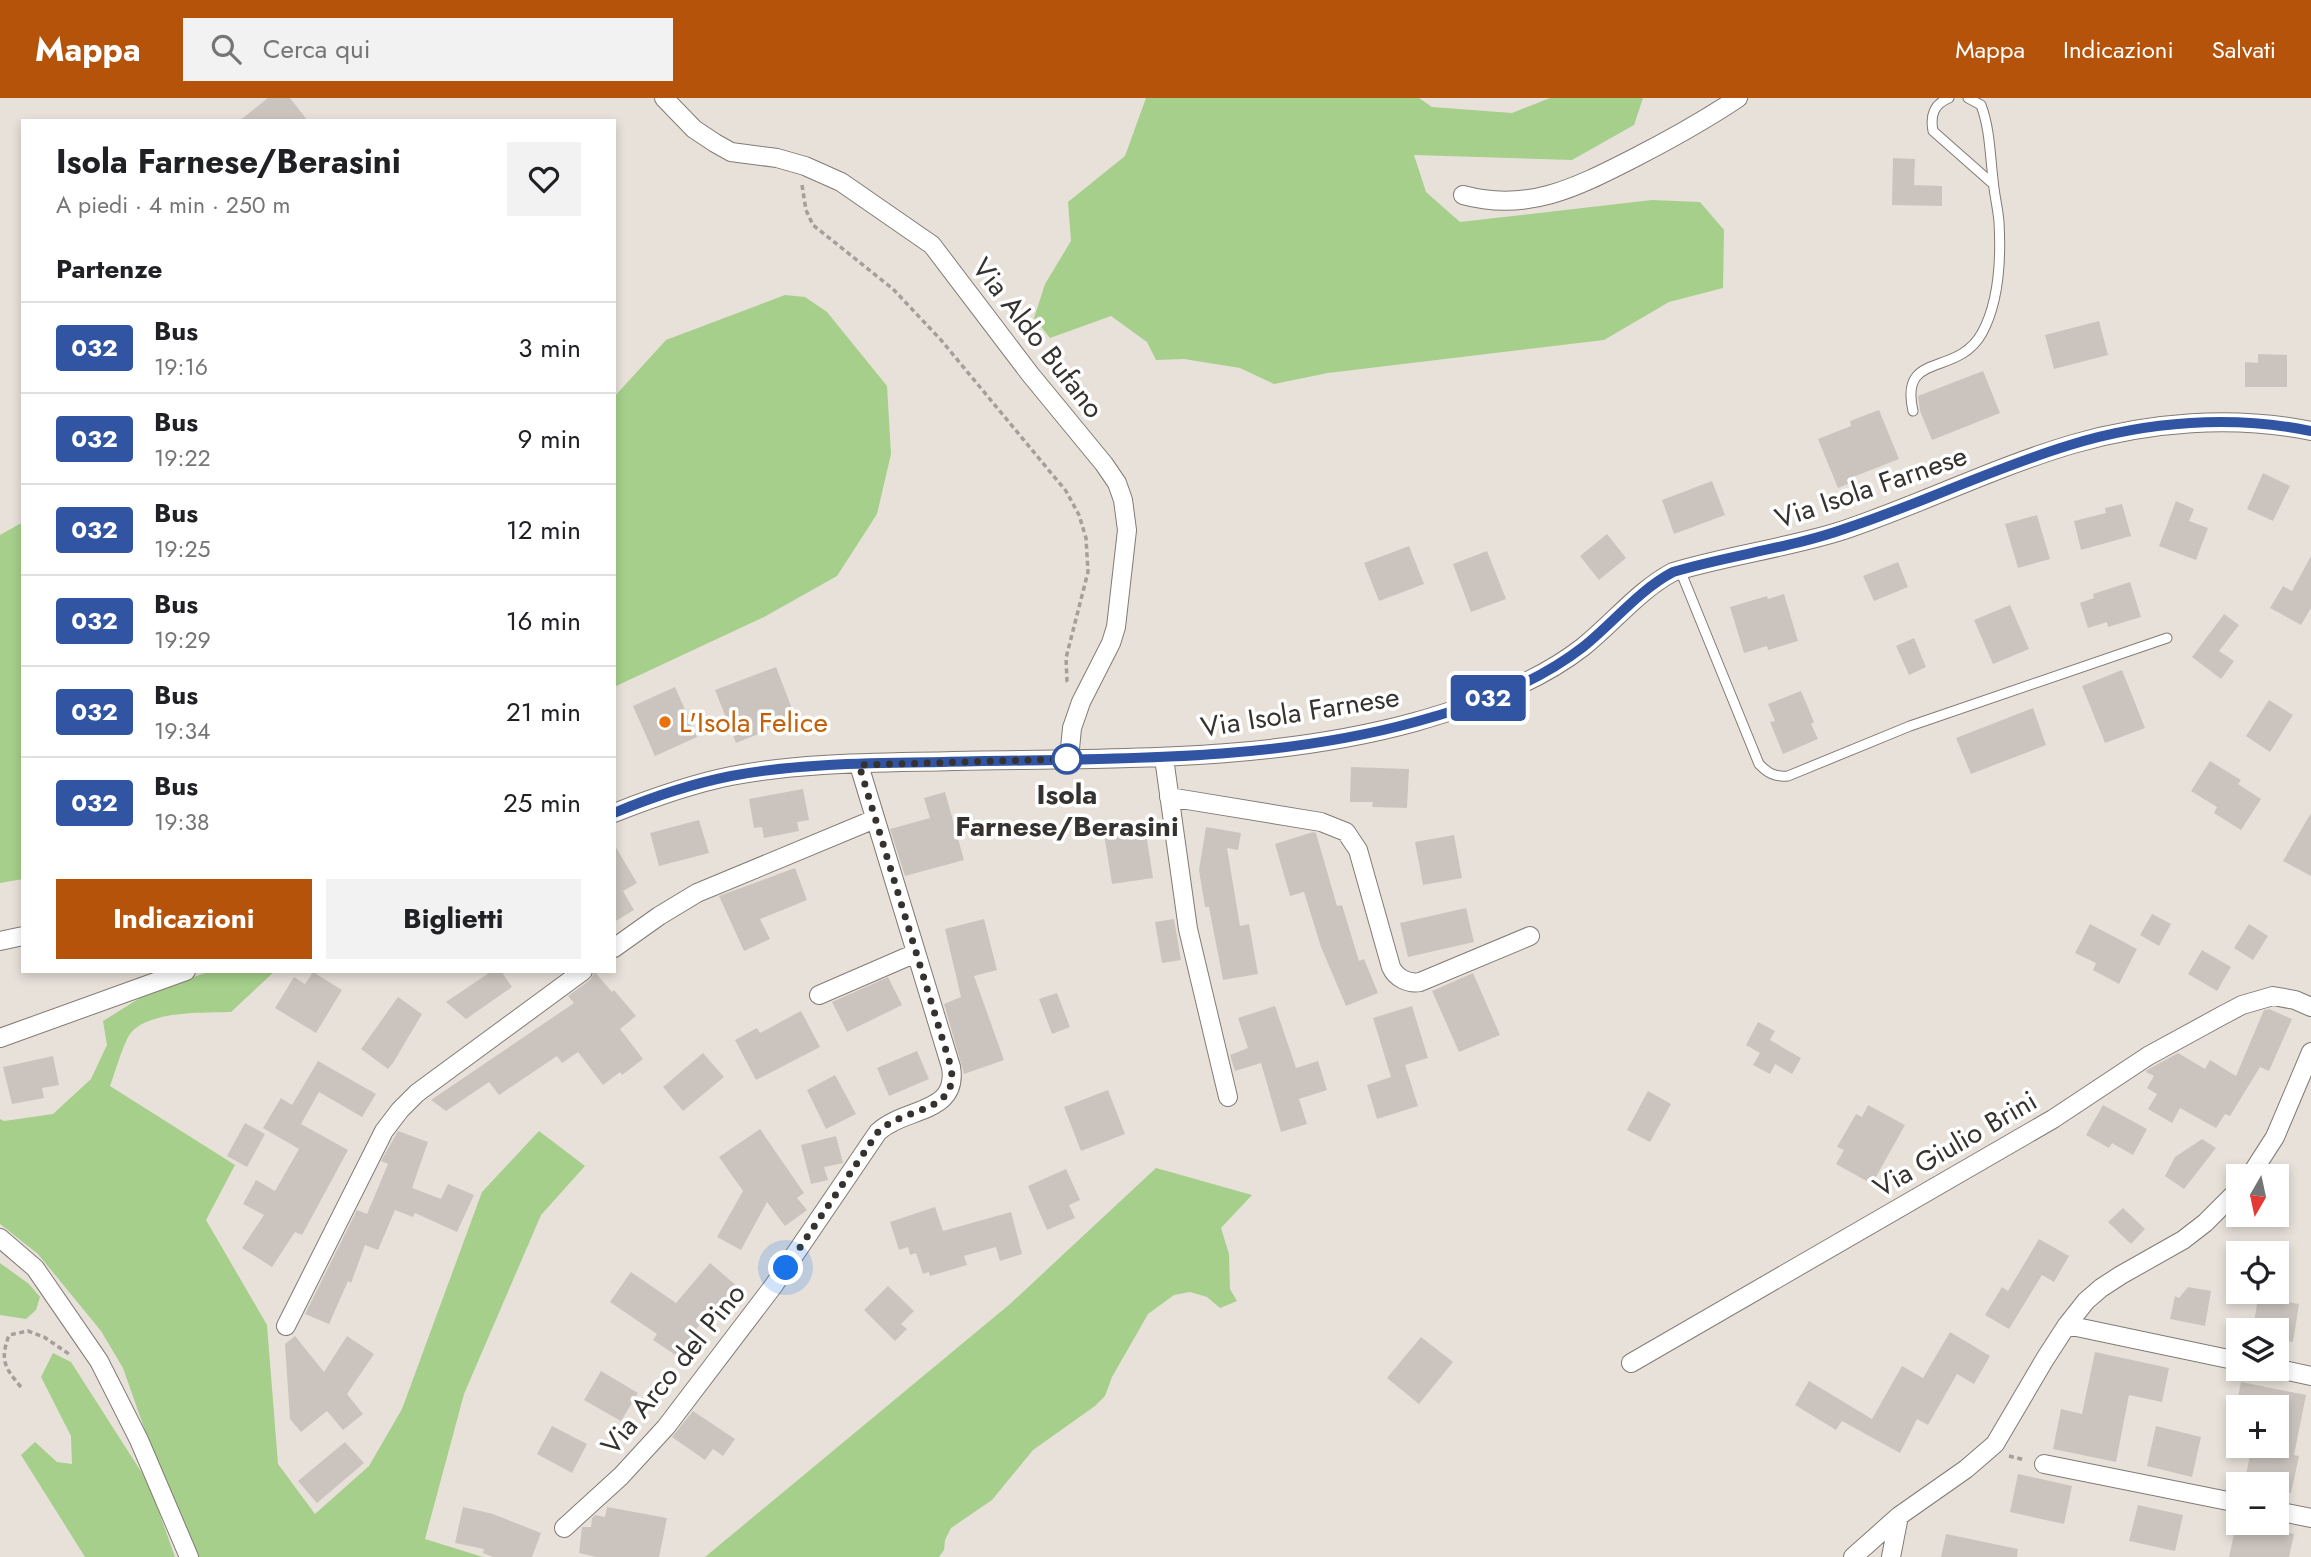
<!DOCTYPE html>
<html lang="it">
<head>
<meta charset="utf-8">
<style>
  body { margin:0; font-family:Jost,sans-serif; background:#f2f2f2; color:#202124; height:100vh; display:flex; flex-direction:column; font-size:26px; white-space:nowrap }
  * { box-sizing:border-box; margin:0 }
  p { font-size:23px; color:#757577 }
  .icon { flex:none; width:38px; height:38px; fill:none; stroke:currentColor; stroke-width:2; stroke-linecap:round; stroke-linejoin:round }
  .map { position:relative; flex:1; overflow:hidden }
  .panel { position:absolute; left:21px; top:21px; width:595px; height:854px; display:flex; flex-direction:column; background:#fff; border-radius:0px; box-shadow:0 4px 10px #0003 }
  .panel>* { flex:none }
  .badge { padding:0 14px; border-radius:5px; font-size:24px; line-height:46px }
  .needle { width:46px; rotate:189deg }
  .buttons { position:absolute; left:2226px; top:1066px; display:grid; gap:14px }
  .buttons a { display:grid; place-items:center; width:63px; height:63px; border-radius:0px; background:#fff; box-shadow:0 4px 10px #0003; font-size:35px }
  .you { position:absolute; width:35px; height:35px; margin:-18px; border:5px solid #fff; border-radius:50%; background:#1a73e8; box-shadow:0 0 0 10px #1a73e833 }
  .map>.badge { position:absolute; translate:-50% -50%; box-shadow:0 0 0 4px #fff }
  h2 { padding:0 35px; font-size:26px; line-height:63px }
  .round { display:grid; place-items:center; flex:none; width:74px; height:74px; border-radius:0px; background:#f2f2f2 }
  .summary { display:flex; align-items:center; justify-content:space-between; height:119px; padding:0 35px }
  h1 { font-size:33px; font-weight:700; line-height:52px }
  .button { display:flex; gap:14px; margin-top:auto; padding:14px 35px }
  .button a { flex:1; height:80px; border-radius:0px; background:#b45309; color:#fff; font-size:28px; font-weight:700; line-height:80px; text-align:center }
  .button a+a { background:#f2f2f2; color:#202124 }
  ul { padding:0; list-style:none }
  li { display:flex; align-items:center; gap:21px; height:91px; padding:0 35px; border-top:2px solid #e0e0e0 }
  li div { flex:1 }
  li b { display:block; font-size:26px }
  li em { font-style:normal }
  li .badge { min-width:77px; font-weight:700; text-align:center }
  header { display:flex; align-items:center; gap:42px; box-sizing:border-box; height:98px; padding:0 35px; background:#b45309; color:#fff }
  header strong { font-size:33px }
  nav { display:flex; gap:38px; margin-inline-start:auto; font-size:24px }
  .search { width:490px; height:63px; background:#f2f2f2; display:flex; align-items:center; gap:18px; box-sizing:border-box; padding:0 24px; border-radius:0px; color:#757577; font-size:26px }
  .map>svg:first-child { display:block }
  .green { fill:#a5cf8b }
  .building { fill:#cbc4be }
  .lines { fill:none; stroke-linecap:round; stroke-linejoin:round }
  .lane-casing { stroke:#827b75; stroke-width:11 }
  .street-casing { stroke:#827b75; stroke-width:20 }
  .path { stroke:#a49f99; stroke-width:3.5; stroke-dasharray:5 3.5; stroke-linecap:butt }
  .lane { stroke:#fff; stroke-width:9 }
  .street { stroke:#fff; stroke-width:18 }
  .line-casing { stroke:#fff; stroke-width:16 }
  .line { stroke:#3155a3; stroke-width:10 }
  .walk { stroke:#35322f; stroke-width:7; stroke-dasharray:0 12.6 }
  .food-dot { fill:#e8710a; stroke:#fff; stroke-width:2.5 }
  .stop-dot { fill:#fff; stroke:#3155a3; stroke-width:3.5 }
  .labels { text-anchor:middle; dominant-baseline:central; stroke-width:7; stroke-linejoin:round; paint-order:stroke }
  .street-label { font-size:28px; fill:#35322f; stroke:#fff }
  .food-label { font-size:28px; fill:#c56008; stroke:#fff; text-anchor:start }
  .stop-label { font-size:28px; font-weight:bold; fill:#35322f; stroke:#fff }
</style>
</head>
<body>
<header>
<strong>Mappa</strong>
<div class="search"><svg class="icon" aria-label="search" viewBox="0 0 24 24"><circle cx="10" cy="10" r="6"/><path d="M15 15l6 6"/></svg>Cerca qui</div>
<nav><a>Mappa</a><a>Indicazioni</a><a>Salvati</a></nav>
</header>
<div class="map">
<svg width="2311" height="1459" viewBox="0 0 2311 1459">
  <rect width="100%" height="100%" fill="#e8e1da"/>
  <path class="green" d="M 1146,0 L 1419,0 L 1432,9 L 1512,15 L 1550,0 L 1643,0 L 1634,27 L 1572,62 L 1414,57 L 1426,94 L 1460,124 L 1652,102 L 1700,104 L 1724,132 L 1723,190 L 1669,204 L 1604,242 L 1328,275 L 1274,286 L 1240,270 L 1184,261 L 1156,262 L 1147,244 L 1111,218 L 1050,240 L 1034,220 L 1045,186 L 1071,143 L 1068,104 L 1125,58 Z
    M 785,197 L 805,199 L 827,214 L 887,288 L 891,356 L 877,416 L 837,478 L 764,519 L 614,589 L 614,299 L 666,242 Z
    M 23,424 L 23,781 L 0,785 L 0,437 Z
    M 211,873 L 275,873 L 231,914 C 204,915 148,912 130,936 C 123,946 115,975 110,988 L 235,1067 L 206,1122 L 267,1227 L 278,1366 L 315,1416 L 369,1368 L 402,1311 L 482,1094 L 539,1033 L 585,1068 L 541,1117 L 464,1296 L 425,1441 L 483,1459 L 196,1459 L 161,1378 L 123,1270 L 101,1233 L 38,1156 L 0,1126 L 0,1021 L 4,1023 L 53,1016 L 91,981 L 107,947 L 103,923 L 148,895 Z
    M 1156,1070 L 1252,1097 L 1221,1130 L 1229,1156 L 1230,1191 L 1237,1203 L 1220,1210 L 1207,1199 L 1190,1194 L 1174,1197 L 1148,1216 L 1112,1279 L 1105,1298 L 1095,1308 L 1033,1352 L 992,1402 L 951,1430 L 945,1442 L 944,1452 L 939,1459 L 705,1459 L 1010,1206 Z
    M 0,1165 L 29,1186 L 40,1199 L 36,1212 L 26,1221 L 0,1217 Z
    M 53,1255 L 71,1264 L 149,1386 L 175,1459 L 85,1459 L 21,1357 L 35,1344 L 57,1364 L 72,1366 L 71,1338 L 41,1279 Z"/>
  <path class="building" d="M 268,0 L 290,0 L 308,23 L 239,23 Z
    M 1893,60 L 1915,61 L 1914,87 L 1942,88 L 1942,108 L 1892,107 Z
    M 2099,223 L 2108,257 L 2054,271 L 2045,237 Z
    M 2258,256 L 2287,257 L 2287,289 L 2245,289 L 2245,264 L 2258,265 Z
    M 1983,273 L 2000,315 L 1932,342 L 1920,313 L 1918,298 Z
    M 1879,312 L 1899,361 L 1853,379 L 1855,383 L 1838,390 L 1818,341 L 1851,328 L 1850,323 Z
    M 2263,375 L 2290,388 L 2273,423 L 2247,411 Z
    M 1712,383 L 1725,417 L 1674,436 L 1662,402 Z
    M 2176,403 L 2194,411 L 2189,423 L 2208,430 L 2196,462 L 2159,448 Z
    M 2122,406 L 2131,438 L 2081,452 L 2074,423 L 2106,415 L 2105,410 Z
    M 2037,417 L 2050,461 L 2018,470 L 2005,426 Z
    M 1607,436 L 1626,460 L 1599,482 L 1580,458 Z
    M 1409,448 L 1424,486 L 1379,503 L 1364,465 Z
    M 1487,453 L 1506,501 L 1471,514 L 1453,466 Z
    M 2311,458 L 2311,510 L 2301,527 L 2270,510 L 2283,488 L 2292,493 Z
    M 1898,464 L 1908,489 L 1874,503 L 1863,478 Z
    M 2130,484 L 2141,519 L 2108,529 L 2107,524 L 2088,530 L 2080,505 L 2094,500 L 2093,496 Z
    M 1784,496 L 1798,543 L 1768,552 L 1767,548 L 1744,555 L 1730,509 L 1767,498 L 1768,501 Z
    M 2010,507 L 2029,551 L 1993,566 L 1974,522 Z
    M 2224,516 L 2239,527 L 2219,553 L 2234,563 L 2221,581 L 2192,559 Z
    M 1914,540 L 1926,569 L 1909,577 L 1896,548 Z
    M 776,569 L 796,621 L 736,645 L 715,592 Z
    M 2122,572 L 2145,630 L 2105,645 L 2082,588 Z
    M 675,589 L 697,639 L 655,658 L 633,608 Z
    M 1801,593 L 1814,624 L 1811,626 L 1818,641 L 1783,656 L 1770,624 L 1775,623 L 1768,606 Z
    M 2269,602 L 2293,617 L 2270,654 L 2246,638 Z
    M 2033,610 L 2046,647 L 1971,676 L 1956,640 Z
    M 2210,663 L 2241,682 L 2238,686 L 2261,701 L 2241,732 L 2214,715 L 2217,709 L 2191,693 Z
    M 1351,669 L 1409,671 L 1407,710 L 1372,709 L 1373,704 L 1350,704 Z
    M 803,691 L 809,722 L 797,724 L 799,733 L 764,740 L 762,729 L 754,730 L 749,701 Z
    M 945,694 L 964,762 L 905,778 L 890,731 L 930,720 L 924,700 Z
    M 2311,715 L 2311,778 L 2283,763 Z
    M 699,722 L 709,755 L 659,768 L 650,735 Z
    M 1145,729 L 1153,780 L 1112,786 L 1104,736 Z
    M 1206,729 L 1241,735 L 1238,752 L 1227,750 L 1240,828 L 1249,826 L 1258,876 L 1223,882 L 1209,809 L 1205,809 L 1199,772 Z
    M 1313,734 L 1316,735 L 1337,808 L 1342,807 L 1359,863 L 1364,861 L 1378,895 L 1346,908 L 1321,849 L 1304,794 L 1290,798 L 1275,746 Z
    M 1454,737 L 1462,780 L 1423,787 L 1415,744 Z
    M 614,746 L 637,785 L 623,793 L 634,812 L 614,824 Z
    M 795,770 L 807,802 L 760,821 L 770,841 L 744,853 L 719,798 Z
    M 1466,810 L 1474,844 L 1408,859 L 1400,825 Z
    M 2152,816 L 2171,826 L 2159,848 L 2140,837 Z
    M 984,821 L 997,872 L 974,878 L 1004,962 L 964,976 L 944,906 L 961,899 L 945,831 Z
    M 1174,821 L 1181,862 L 1162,865 L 1155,824 Z
    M 2090,826 L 2137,851 L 2119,886 L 2093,872 L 2096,865 L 2075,855 Z
    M 2249,826 L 2268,838 L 2253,862 L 2234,850 Z
    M 2202,852 L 2231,869 L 2217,893 L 2188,876 Z
    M 492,873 L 501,873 L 512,889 L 466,921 L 446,904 Z
    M 313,874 L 342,892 L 316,935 L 275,910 L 294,879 L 305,886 Z
    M 595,874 L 612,894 L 614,892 L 636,918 L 620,931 L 643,961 L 622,977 L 620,974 L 603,987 L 578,954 L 562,965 L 557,958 L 499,997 L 489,984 L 446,1013 L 431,1002 L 574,905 L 568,898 L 590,882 Z
    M 1473,875 L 1500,937 L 1459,954 L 1432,893 Z
    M 888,879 L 902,907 L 847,934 L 832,904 Z
    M 1057,895 L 1070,929 L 1052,936 L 1039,901 Z
    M 398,899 L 422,916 L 393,965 L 388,971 L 361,951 Z
    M 1275,908 L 1296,970 L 1318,963 L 1327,992 L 1299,1001 L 1307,1026 L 1281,1034 L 1261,965 L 1235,973 L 1230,957 L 1248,950 L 1238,920 Z
    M 1412,908 L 1428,960 L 1405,967 L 1418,1008 L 1377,1021 L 1367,987 L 1391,979 L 1373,920 Z
    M 2269,911 L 2292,921 L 2269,973 L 2260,969 L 2230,1018 L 2225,1016 L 2216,1030 L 2180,1010 L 2172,1025 L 2148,1011 L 2157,996 L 2147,990 L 2154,978 L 2146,974 L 2147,972 L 2178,955 L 2205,971 L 2210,962 L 2236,978 L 2264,912 Z
    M 801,913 L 820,949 L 756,982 L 735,942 L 757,930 L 760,935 Z
    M 1758,924 L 1775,933 L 1770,942 L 1801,960 L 1792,976 L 1775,966 L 1770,976 L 1753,967 L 1760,955 L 1746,947 Z
    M 917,953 L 929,981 L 889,998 L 877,970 Z
    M 703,955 L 724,979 L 683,1013 L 663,989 Z
    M 53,958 L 59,987 L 42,990 L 44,1000 L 12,1006 L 3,969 Z
    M 318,963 L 376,996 L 362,1019 L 319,994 L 301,1026 L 348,1052 L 302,1137 L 295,1134 L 272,1169 L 242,1150 L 264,1117 L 243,1106 L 256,1082 L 275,1093 L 299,1051 L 263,1030 L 281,1000 L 292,1007 Z
    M 835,977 L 856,1016 L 826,1031 L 807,992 Z
    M 1108,992 L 1125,1036 L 1081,1053 L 1064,1009 Z
    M 1648,993 L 1671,1006 L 1650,1044 L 1627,1032 Z
    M 1868,1007 L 1905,1027 L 1872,1086 L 1836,1066 L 1844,1052 L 1837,1049 L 1856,1016 L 1862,1019 Z
    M 2103,1007 L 2147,1031 L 2133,1057 L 2112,1045 L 2109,1050 L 2086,1037 Z
    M 245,1025 L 265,1036 L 247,1069 L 227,1058 Z
    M 760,1031 L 804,1095 L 797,1100 L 807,1112 L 785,1128 L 767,1104 L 741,1152 L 717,1139 L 743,1093 L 719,1059 Z
    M 398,1033 L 428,1044 L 412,1090 L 441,1101 L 448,1086 L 474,1097 L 457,1134 L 415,1115 L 413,1119 L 395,1112 L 378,1152 L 365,1147 L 351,1185 L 348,1183 L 329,1226 L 305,1216 L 357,1112 L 367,1116 L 388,1066 L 381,1063 Z
    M 836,1038 L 843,1065 L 824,1069 L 828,1082 L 811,1086 L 801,1047 Z
    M 2202,1041 L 2216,1050 L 2184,1091 L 2165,1078 L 2175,1059 Z
    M 1066,1071 L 1080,1102 L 1069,1107 L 1075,1120 L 1047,1132 L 1028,1088 Z
    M 935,1109 L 943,1133 L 1011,1114 L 1022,1156 L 1000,1163 L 996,1149 L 964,1158 L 967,1167 L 930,1178 L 929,1174 L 923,1176 L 916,1155 L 910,1157 L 908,1149 L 899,1152 L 890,1124 Z
    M 2123,1110 L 2145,1131 L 2131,1146 L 2108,1124 Z
    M 2039,1141 L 2069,1158 L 2054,1184 L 2042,1177 L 2009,1231 L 1985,1217 L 2002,1189 L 2008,1193 Z
    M 710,1165 L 738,1189 L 712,1218 L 708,1215 L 677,1258 L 653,1242 L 657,1236 L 610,1204 L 631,1174 L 676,1205 Z
    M 888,1188 L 914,1213 L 901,1226 L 907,1231 L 895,1243 L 864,1212 Z
    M 2188,1189 L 2211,1193 L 2205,1228 L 2170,1221 L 2175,1198 L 2179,1200 Z
    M 2258,1199 L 2299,1206 L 2293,1244 L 2277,1241 L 2277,1232 L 2253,1232 Z
    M 1950,1234 L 1990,1258 L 1974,1286 L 1957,1276 L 1928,1327 L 1917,1321 L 1900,1355 L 1842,1323 L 1836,1332 L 1795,1307 L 1809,1283 L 1872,1321 L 1902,1268 L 1923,1280 Z
    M 295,1238 L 324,1274 L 347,1238 L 374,1256 L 347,1296 L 363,1316 L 343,1332 L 327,1313 L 301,1334 L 290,1321 L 285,1246 Z
    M 1421,1239 L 1453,1264 L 1419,1306 L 1387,1280 Z
    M 2095,1254 L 2169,1270 L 2162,1304 L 2129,1297 L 2116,1364 L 2053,1351 L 2061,1311 L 2082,1316 Z
    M 601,1273 L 638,1295 L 621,1323 L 584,1302 Z
    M 2241,1284 L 2306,1297 L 2294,1357 L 2299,1358 L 2291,1395 L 2277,1392 L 2277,1386 L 2244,1386 L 2252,1348 L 2277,1353 L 2277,1309 L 2236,1309 Z
    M 693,1313 L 735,1341 L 723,1358 L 713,1351 L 705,1362 L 672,1339 Z
    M 552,1328 L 587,1346 L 572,1375 L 537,1356 Z
    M 2156,1328 L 2201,1339 L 2192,1379 L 2147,1368 Z
    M 345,1344 L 364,1365 L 317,1405 L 298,1383 Z
    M 2018,1376 L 2072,1388 L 2064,1426 L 2010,1414 Z
    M 2138,1407 L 2183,1417 L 2175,1453 L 2129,1443 Z
    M 463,1409 L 493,1416 L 541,1435 L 532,1459 L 493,1459 L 483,1455 L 484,1451 L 455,1445 Z
    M 607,1409 L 667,1420 L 659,1459 L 596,1459 L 579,1455 L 582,1429 L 591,1429 L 592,1420 L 595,1417 L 605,1419 Z
    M 2237,1423 L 2294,1436 L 2289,1459 L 2229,1459 Z
    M 1946,1436 L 2018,1451 L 2017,1459 L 1941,1459 Z"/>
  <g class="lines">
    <g class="lane-casing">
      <path id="lane" d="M 1949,0 C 1934,6 1930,17 1933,33 L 1993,86
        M 1913,313 C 1899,252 1957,280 1982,235 C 1999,204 2001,159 1999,124 C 1998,110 1994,96 1993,81 C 1990,57 1990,31 1981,7 L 1968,0
        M 1680,472 L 1759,666 C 1768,675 1774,679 1788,678 L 1910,628 L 2167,540"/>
    </g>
    <g class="street-casing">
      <path id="street" d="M 664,0 L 694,31 L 715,45 L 731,54 L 777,60 L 805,68 L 841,84 L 932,147 L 1030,276 L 1104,366 L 1117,385 L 1123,402 L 1127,432 L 1116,529 L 1111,545 L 1081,604 L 1072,630 L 1069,661
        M 1463,97 C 1529,115 1579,88 1636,59 C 1671,41 1705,22 1738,0
        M 1164,660 L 1188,831 L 1228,999
        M 1169,699 L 1321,724 L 1346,734 L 1358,752 L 1391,869 C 1396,880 1408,886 1420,884 L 1530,838
        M 614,715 C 652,700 691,686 731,678 C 803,664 882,665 954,663 C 1108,660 1266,665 1415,624 C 1474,607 1534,587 1583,549 C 1613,525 1639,492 1673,474 C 1729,457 1788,450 1844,432 C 1921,406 1995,369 2073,346 C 2149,324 2233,317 2311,333
        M 0,843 L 23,838
        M 614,850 L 659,818 L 697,795 L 875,721
        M 819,897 L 916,855
        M 0,940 L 186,873
        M 2250,1078 L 2275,1039 L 2311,954
        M 0,1140 L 35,1170 L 99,1263 L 139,1342 L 189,1459
        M 2067,1227 L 2238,1263
        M 286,1228 L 384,1033 L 400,1012 L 417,995 L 583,873
        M 1631,1265 L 2053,1021 L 2148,958 L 2223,917 L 2242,907 L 2273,898 L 2295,902 L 2311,909
        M 2275,1270 L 2311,1278
        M 2044,1366 L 2238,1405
        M 2277,1413 L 2311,1420
        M 564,1430 L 621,1378 L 666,1329 L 774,1187 L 878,1034 C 905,1009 959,1016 951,969 L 859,667
        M 1853,1459 L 1899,1418 L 1966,1371 L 1995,1346 L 2045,1261 L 2067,1227 L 2086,1203 L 2101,1190 L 2121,1177 L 2183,1142 L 2205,1125 L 2238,1092
        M 1891,1459 L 1899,1418"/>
    </g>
    <path class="path" d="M 802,87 L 806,112 L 813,127 L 893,191 L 941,242 L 1066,393 L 1079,417 L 1086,440 L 1088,474 L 1066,560 L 1067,583 L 1069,586
      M 21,1289 C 4,1269 0,1262 9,1237 L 28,1233 L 44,1239 L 69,1256
      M 2009,1358 L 2025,1362"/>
    <use href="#lane" class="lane"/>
    <use href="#street" class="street"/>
  </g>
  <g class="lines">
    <g class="line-casing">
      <path id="line" d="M 614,715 C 652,699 691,686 731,678 C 799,665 874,665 943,664 C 1100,660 1262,666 1415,624 C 1474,608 1534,587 1583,549 C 1613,525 1639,492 1673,474 C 1730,457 1791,450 1847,430 C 1922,405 1994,370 2070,347 C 2147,323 2233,317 2311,333"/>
    </g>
    <use href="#line" class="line"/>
    <path class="walk" d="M 786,1170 L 878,1034 C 905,1008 959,1016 951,969 L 859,667 L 1067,661"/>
  </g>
  <circle class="food-dot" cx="665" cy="624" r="7"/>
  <circle class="stop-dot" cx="1067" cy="661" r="14"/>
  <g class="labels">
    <g class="street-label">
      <text transform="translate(1038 240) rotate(52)">Via Aldo Bufano</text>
      <text transform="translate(1871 389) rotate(-19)">Via Isola Farnese</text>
      <text transform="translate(1300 614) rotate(-9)">Via Isola Farnese</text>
      <text transform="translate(1955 1046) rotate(-30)">Via Giulio Brini</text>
      <text transform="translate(673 1271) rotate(-51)">Via Arco del Pino</text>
    </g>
    <g class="food-label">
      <text x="679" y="624">L'Isola Felice</text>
    </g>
    <g class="stop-label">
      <text x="1067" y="696">Isola<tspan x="1067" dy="32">Farnese/Berasini</tspan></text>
    </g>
  </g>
</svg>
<div class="buttons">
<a><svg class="needle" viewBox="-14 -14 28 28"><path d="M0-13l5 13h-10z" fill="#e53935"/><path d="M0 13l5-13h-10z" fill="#757577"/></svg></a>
<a><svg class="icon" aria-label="locate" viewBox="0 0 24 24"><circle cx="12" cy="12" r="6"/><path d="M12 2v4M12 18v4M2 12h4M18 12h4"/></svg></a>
<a><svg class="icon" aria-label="layers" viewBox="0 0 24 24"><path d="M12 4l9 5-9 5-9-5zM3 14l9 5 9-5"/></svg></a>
<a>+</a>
<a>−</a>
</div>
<div class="you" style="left:786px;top:1170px"></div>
<b class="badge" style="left:1488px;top:600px;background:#3155a3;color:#fff">032</b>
<section class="panel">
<div class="summary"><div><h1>Isola Farnese/Berasini</h1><p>A piedi · 4 min · 250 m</p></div><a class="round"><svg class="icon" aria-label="heart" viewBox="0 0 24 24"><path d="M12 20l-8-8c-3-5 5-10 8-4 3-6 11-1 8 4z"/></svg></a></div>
<h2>Partenze</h2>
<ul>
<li><span class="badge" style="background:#3155a3;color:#fff">032</span><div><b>Bus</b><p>19:16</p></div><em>3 min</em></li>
<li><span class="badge" style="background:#3155a3;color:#fff">032</span><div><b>Bus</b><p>19:22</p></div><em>9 min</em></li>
<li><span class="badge" style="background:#3155a3;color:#fff">032</span><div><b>Bus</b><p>19:25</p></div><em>12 min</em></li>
<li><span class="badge" style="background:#3155a3;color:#fff">032</span><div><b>Bus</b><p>19:29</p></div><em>16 min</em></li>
<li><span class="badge" style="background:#3155a3;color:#fff">032</span><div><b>Bus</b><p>19:34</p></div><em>21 min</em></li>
<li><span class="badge" style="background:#3155a3;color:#fff">032</span><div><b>Bus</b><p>19:38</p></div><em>25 min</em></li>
</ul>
<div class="button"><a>Indicazioni</a><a>Biglietti</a></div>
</section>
</div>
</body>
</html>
